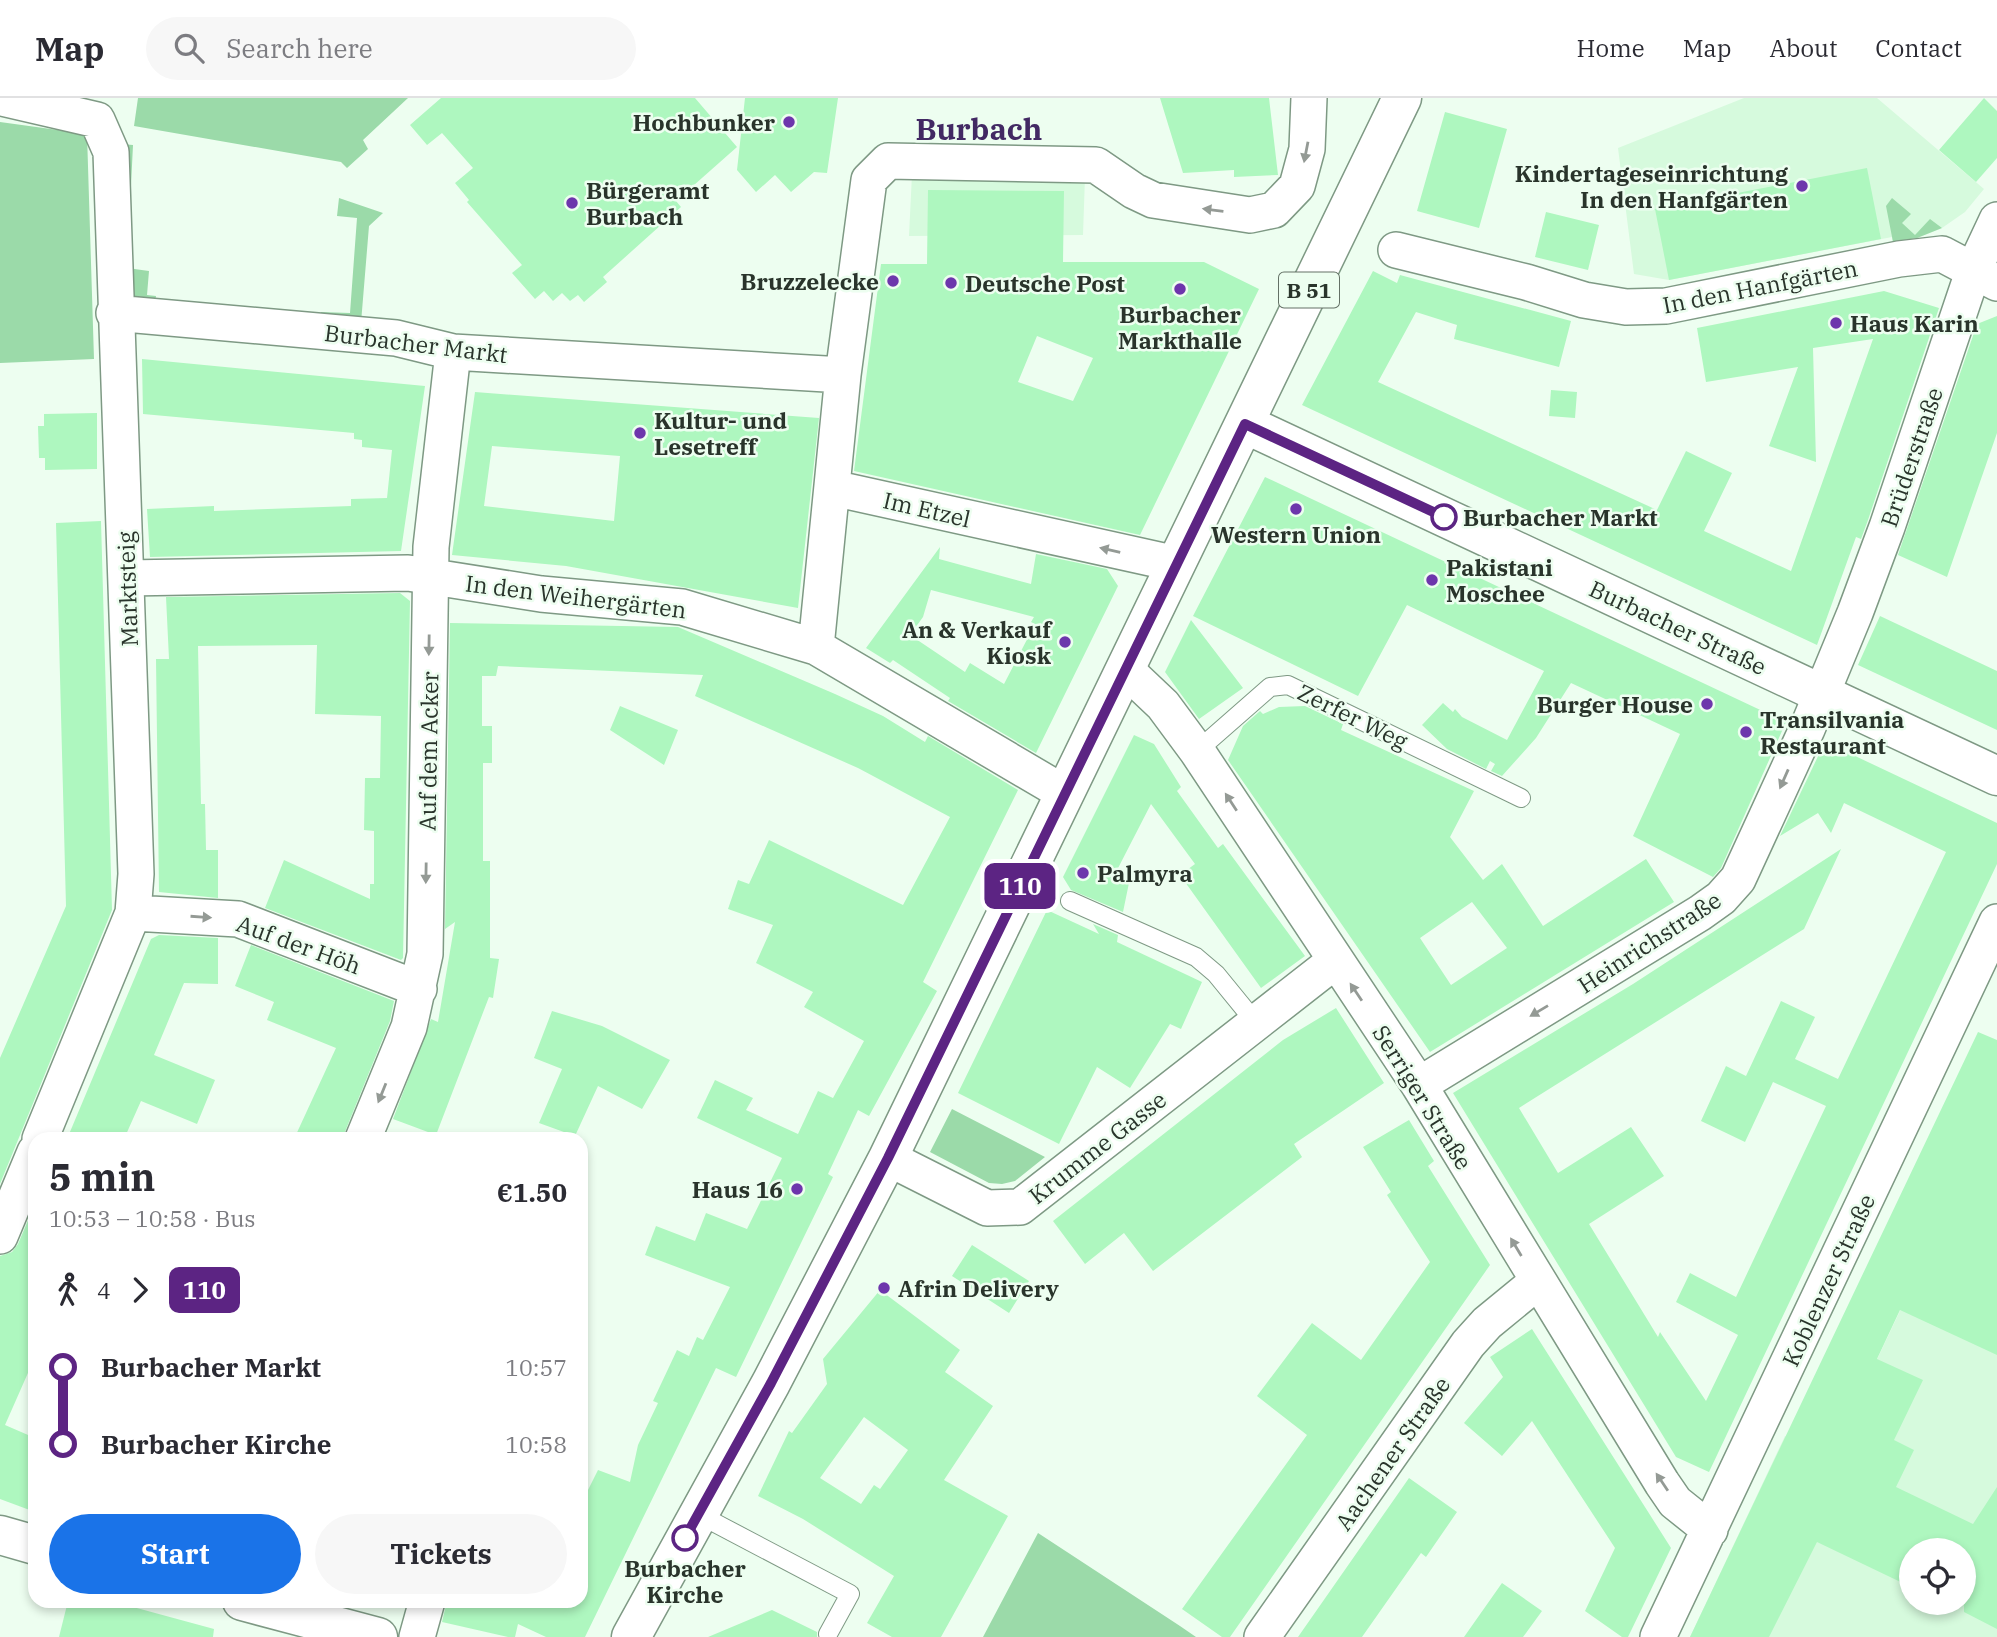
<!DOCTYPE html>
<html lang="en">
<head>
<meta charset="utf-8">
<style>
  body { margin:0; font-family:"IBM Plex Serif",serif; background:#f7f7f7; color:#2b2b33; height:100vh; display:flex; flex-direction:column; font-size:26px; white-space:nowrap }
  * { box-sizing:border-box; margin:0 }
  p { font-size:23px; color:#7c7c81 }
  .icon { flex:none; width:38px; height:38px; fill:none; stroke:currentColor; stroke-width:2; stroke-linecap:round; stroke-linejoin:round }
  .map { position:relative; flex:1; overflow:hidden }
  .sheet { position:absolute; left:28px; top:1034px; width:560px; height:476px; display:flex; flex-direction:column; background:#fff; border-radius:21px; box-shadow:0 4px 10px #0003 }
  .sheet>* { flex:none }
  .badge { padding:0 14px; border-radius:10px; font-size:24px; line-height:46px }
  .tools { position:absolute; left:1899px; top:1440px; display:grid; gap:14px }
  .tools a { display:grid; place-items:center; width:77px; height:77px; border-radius:50%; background:#fff; box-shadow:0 4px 10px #0003; font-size:35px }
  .map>.badge { position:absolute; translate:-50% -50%; box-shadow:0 0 0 4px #fff }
  .legs { display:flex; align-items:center; gap:10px; height:77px; padding:0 21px; font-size:23px }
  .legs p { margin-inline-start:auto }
  .head { display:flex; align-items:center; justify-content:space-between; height:119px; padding:0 21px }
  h1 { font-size:38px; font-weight:700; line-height:52px }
  .button { display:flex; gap:14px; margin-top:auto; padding:14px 21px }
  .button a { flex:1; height:80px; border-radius:42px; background:#1a73e8; color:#fff; font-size:28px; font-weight:700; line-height:80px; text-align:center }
  .button a+a { background:#f7f7f7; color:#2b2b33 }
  ul { padding:0 21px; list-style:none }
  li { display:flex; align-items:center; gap:24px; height:77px; font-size:26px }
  li i { display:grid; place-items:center; width:10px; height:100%; margin:0 9px; background:currentColor }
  li i::after { content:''; width:18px; height:18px; margin:-9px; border:5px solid; border-radius:50%; background:#fff }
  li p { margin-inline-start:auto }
  li:first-child i { background:linear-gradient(#0000 50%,currentColor 0) }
  li:last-child i { background:linear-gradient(currentColor 50%,#0000 0) }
  header { display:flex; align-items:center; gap:42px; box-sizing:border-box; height:98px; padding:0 35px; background:#fff; border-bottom:2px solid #e1e1e2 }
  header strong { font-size:33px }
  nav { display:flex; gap:38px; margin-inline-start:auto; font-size:24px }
  .search { width:490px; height:63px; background:#f7f7f7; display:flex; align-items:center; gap:18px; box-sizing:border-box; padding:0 24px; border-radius:38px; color:#7c7c81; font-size:26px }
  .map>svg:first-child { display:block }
  .built { fill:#d6fadd; fill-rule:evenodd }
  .green { fill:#9bdaa9 }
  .building { fill:#aef7bf; fill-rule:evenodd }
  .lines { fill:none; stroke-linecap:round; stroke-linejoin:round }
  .lane-casing { stroke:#7e9984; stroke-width:20 }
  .street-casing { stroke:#7e9984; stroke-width:38 }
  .secondary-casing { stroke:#7e9984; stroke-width:41 }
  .primary-casing { stroke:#7e9984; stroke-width:41 }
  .lane { stroke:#fff; stroke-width:18 }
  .street { stroke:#fff; stroke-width:35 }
  .secondary { stroke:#fff; stroke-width:38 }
  .primary { stroke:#fff; stroke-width:38 }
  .oneway { fill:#949a95 }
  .line-1-casing { stroke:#fff; stroke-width:16 }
  .line-1 { stroke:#5c2483; stroke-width:10 }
  .poi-dot { fill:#6d36ac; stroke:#edfef0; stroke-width:2.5 }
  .stop-1-dot { fill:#fff; stroke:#5c2483; stroke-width:3.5 }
  .labels { text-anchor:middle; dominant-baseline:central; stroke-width:5; stroke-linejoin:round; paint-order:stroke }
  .shield { fill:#edfef0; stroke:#647166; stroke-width:2 }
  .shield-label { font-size:21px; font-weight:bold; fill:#29342b }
  .poi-label { font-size:23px; font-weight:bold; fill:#29342b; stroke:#edfef0; text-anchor:start }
  .street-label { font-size:23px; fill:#29342b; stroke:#edfef0 }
  .stop-label { font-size:23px; font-weight:bold; fill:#29342b; stroke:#edfef0; text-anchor:start }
  .district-label { font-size:30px; font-weight:bold; fill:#422963; stroke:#edfef0 }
</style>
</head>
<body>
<header>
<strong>Map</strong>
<div class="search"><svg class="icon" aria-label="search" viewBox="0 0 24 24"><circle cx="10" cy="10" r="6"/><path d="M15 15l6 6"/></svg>Search here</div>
<nav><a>Home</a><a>Map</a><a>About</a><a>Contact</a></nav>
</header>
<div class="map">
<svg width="1997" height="1539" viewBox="0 0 1997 1539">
  <rect width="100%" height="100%" fill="#edfef0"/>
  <path class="built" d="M 1744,0 L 1877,0 L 1984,91 L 1965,114 L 1942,130 L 1917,140 L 1893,144 L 1892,139 L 1669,182 L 1634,176 L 1618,50 Z
    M 912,76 L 1085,79 L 1083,137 L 909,138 Z
    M 1975,1054 L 1997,1064 L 1997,1539 L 1690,1539 L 1785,1338 L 1831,1359 ZM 1911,1452 L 1964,1452 L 1964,1505 L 1911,1505 Z"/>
  <path class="green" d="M 138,0 L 408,0 L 363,42 L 368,51 L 347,70 L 341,64 L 134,28 Z
    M 0,24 L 87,36 L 94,261 L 0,265 Z
    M 121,46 L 133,47 L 127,170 L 149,173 L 147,197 L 156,198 L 155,205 L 122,201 Z
    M 339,100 L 383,115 L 369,128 L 360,237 L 320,221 L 321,214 L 350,215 L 357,120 L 337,118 Z
    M 1892,100 L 1911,116 L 1902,125 L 1915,137 L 1930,121 L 1942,130 L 1917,140 L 1893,144 L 1886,108 Z
    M 952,1011 L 1045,1059 L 1015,1083 L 1002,1086 L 989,1085 L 930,1054 Z
    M 1038,1435 L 1180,1528 L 1196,1539 L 983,1539 Z"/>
  <path class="building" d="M 441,0 L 695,0 L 737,49 L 676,103 L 681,109 L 603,179 L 607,184 L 584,204 L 578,197 L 570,203 L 562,195 L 553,203 L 544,193 L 535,201 L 512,175 L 522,167 L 467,104 L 469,102 L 455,85 L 473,70 L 442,35 L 427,47 L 410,27 Z
    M 745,0 L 838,0 L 827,75 L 814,74 L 791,94 L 775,77 L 756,94 L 737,72 Z
    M 1160,0 L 1269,0 L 1278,77 L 1234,79 L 1234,72 L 1183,75 Z
    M 1984,0 L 1997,13 L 1997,60 L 1976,84 L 1939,52 Z
    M 1445,14 L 1507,31 L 1479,130 L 1417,113 Z
    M 1867,70 L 1881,141 L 1669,182 L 1655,111 Z
    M 928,92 L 1064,93 L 1063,164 L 1204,164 L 1259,191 L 1140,437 L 854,373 L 881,166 L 927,166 ZM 1037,238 L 1093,260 L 1073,303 L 1018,284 Z
    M 1546,114 L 1599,127 L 1588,172 L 1535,159 Z
    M 1373,173 L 1397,185 L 1400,177 L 1571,223 L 1559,269 L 1454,241 L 1457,227 L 1416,214 L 1378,284 L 1657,412 L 1686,353 L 1732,375 L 1704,433 L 1791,473 L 1873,241 L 1813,250 L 1816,364 L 1769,348 L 1798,269 L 1706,284 L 1697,230 L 1884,193 L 1939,210 L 1868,422 L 1861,441 L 1856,439 L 1817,547 L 1302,307 Z
    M 1997,218 L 1997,335 L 1947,479 L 1898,457 L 1977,226 Z
    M 142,261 L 425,288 L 401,453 L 150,459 L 147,411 L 214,408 L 214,413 L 351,408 L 351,401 L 387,400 L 392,352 L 362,349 L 362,342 L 354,341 L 354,335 L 143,316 Z
    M 1551,292 L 1577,294 L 1575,320 L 1549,318 Z
    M 475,294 L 819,320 L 798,510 L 566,468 L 452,457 ZM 492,348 L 620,358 L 614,423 L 484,408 Z
    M 97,315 L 97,371 L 45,372 L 45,360 L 39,360 L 38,328 L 44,328 L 44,316 Z
    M 1265,379 L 1786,624 L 1721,770 L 1713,779 L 1633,738 L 1680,636 L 1571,585 L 1536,640 L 1502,678 L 1491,673 L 1495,666 L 1490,663 L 1486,671 L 1447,651 L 1422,627 L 1443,605 L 1453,614 L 1455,611 L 1462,619 L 1507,642 L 1544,573 L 1407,507 L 1358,598 L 1193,518 Z
    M 101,423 L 112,812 L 0,1086 L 0,960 L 66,808 L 56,425 Z
    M 940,449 L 939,461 L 1031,486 L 1036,456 L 1107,471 L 1118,488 L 1036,655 L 948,603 L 950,600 L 893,562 L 890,565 L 866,550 ZM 931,492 L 1034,519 L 1031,524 L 1035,526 L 1004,586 L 970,565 L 965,574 L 910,537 L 923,519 Z
    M 400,495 L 410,503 L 403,860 L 401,862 L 265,810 L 284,762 L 370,801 L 370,786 L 374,786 L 374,733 L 364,732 L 365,680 L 380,680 L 381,618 L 315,616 L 317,547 L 198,548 L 201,706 L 205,706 L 206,752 L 218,752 L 218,800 L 159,794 L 156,561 L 169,561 L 166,499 Z
    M 1880,518 L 1997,573 L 1997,632 L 1858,567 Z
    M 1191,522 L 1243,590 L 1199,621 L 1165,574 Z
    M 450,525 L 678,529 L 835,596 L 883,618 L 925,644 L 928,638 L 1018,692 L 923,884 L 937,893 L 869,1018 L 858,1012 L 828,1076 L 833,1079 L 736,1279 L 716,1270 L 585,1539 L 546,1539 L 518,1526 L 515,1539 L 508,1539 L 442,1524 L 447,1503 L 524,1503 L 538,1508 L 541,1503 L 581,1503 L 581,1406 L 598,1372 L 630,1384 L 638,1347 L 658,1305 L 653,1303 L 677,1252 L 689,1258 L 697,1239 L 703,1242 L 730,1189 L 645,1157 L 656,1128 L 695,1143 L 706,1115 L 747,1131 L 782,1060 L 697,1020 L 715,982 L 753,1000 L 746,1012 L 798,1036 L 818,993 L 833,1000 L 864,943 L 804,909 L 813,894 L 756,865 L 773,827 L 728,811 L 738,782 L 749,786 L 769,742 L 903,807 L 950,719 L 858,670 L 695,598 L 703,577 L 498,568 L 496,578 L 482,578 L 482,628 L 492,628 L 492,665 L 483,665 L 483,763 L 490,763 L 490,860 L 499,861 L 493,900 L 489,899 L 436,1037 L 393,1021 L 431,921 L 438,924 L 455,824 L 445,831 Z
    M 620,608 L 678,632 L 664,667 L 610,632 Z
    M 1305,608 L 1343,626 L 1341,632 L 1474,693 L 1450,739 L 1483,782 L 1502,766 L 1543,828 L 1646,761 L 1674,804 L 1430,954 L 1228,662 L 1243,628 L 1260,613 L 1263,616 L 1279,609 ZM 1472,804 L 1507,850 L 1451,887 L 1420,840 Z
    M 1134,637 L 1154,646 L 1181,689 L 1177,693 L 1218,750 L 1223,746 L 1305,858 L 1261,890 L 1180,777 L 1195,766 L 1151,706 L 1115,776 L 1130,780 L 1123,814 L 1071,792 L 1063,779 Z
    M 1834,648 L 1997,725 L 1997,766 L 1709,1374 L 1676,1359 L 1453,995 L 1633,886 L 1841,751 L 1804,831 L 1519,1010 L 1558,1075 L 1631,1029 L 1664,1078 L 1589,1126 L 1658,1239 L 1660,1234 L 1706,1303 L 1738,1237 L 1676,1204 L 1690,1175 L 1736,1199 L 1826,1008 L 1773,984 L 1745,1044 L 1701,1023 L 1726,968 L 1746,978 L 1781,903 L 1815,919 L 1795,961 L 1838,981 L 1946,754 L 1844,705 L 1831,735 L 1818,715 L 1780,738 L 1821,652 Z
    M 1047,812 L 1099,836 L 1093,826 L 1118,837 L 1117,844 L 1202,884 L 1181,931 L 1170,926 L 1130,990 L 1097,969 L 1059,1046 L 958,995 Z
    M 159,837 L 218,840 L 218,886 L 184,885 L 154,957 L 215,982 L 197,1026 L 141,1003 L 124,1041 L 67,1041 L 151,841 Z
    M 251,847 L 394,903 L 390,923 L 342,1041 L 294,1041 L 336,950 L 267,922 L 274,904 L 235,888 Z
    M 1336,910 L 1384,985 L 1294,1046 L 1302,1059 L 1153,1173 L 1124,1135 L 1085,1166 L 1053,1123 L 1283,942 Z
    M 552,913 L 602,928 L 670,962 L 642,1011 L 598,988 L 575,1038 L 539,1025 L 562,971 L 534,960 Z
    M 1978,934 L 1997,942 L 1997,1257 L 1900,1212 L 1877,1261 L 1923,1282 L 1894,1342 L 1914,1352 L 1896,1389 L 1973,1426 L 1997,1389 L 1997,1531 L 1964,1514 L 1964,1452 L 1911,1452 L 1911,1489 L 1817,1444 L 1769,1539 L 1690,1539 Z
    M 1409,1022 L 1434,1063 L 1428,1068 L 1490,1167 L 1230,1539 L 1222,1539 L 1182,1511 L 1307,1337 L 1257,1298 L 1312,1225 L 1361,1262 L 1430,1164 L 1387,1097 L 1391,1094 L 1363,1049 Z
    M 35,1106 L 35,1259 L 5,1327 L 35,1340 L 35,1414 L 0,1401 L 0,1158 L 12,1154 L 18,1146 Z
    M 972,1147 L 1029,1183 L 1009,1215 L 952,1178 Z
    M 880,1192 L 960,1252 L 945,1274 L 993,1308 L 944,1382 L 1008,1418 L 941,1539 L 892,1539 L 867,1525 L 894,1478 L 803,1421 L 758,1398 L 789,1333 L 792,1335 L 827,1286 L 823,1261 ZM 864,1319 L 908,1352 L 880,1391 L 874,1387 L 861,1406 L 820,1380 Z
    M 1532,1231 L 1671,1450 L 1628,1539 L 1622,1539 L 1585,1513 L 1615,1450 L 1532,1323 L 1502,1358 L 1464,1325 L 1503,1279 L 1490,1259 Z
    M 1409,1380 L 1457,1414 L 1426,1459 L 1421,1455 L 1362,1539 L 1298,1539 Z
    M 1502,1485 L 1542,1513 L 1523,1539 L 1464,1539 Z
    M 68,1503 L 111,1503 L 214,1531 L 213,1539 L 59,1539 Z
    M 772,1512 L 817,1534 L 817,1539 L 708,1539 Z"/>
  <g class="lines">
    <g class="lane-casing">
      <path id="lane" d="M 1197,653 L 1270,589 L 1288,587 L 1521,700
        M 1070,803 L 1196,859 L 1216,876 L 1256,925
        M 698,1416 L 850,1496 L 828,1536"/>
    </g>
    <g class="street-casing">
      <path id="street" d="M 2,0 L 97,22 L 111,54 L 136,776 L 133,815 L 40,1041
        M 1396,152 L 1526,184 L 1584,202 L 1626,209 L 1666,208 L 1899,161 L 1942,156 L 1997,185
        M 114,215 L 396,240 L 453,254 L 843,277
        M 833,390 L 1177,466
        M 127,480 L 408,475 L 541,496 L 682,509 L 816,549 L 1064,695
        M 816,549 L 843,277 L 869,82 L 888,63 L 1096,67 L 1134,93 L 1153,102 L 1250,117 L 1274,112 L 1297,88 L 1307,51 L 1309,0
        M 1126,572 L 1163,607 L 1197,653 L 1419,987 L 1662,1385 L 1675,1404 L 1710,1432
        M 133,815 L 238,821 L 419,891
        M 1419,987 L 1700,815 L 1721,800 L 1738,781 L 1807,631 L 1855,515 L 1887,429 L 1974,171 L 1997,122
        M 363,1041 L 409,929 L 425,856 L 431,449 L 453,254
        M 888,1060 L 987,1110 L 1020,1109 L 1335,863
        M 0,1138 L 35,1054
        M 417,1539 L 427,1503
        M 1262,1539 L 1468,1246 L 1487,1225 L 1537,1184
        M 1658,1539 L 1997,824"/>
    </g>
    <g class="secondary-casing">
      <path id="secondary" d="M 1245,326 L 1997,678
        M 0,1437 L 35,1447
        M 242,1503 L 378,1539"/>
    </g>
    <g class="primary-casing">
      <path id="primary" d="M 631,1539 L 771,1285 L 888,1060 L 1402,0"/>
    </g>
    <use href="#lane" class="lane"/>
    <use href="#street" class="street"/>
    <use href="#secondary" class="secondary"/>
    <use href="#primary" class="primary"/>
  </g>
  <defs><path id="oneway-solid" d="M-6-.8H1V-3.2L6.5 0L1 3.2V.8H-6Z" transform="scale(1.75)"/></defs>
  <g class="oneway">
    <use href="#oneway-solid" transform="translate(1306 54) rotate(101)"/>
    <use href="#oneway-solid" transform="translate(1213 112) rotate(-173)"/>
    <use href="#oneway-solid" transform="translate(1110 452) rotate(-167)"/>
    <use href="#oneway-solid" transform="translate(429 547) rotate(91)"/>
    <use href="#oneway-solid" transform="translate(1784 681) rotate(114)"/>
    <use href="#oneway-solid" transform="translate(1231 704) rotate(-123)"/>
    <use href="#oneway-solid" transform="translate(426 775) rotate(91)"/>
    <use href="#oneway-solid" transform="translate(201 819) rotate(4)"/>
    <use href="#oneway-solid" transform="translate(1356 894) rotate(-124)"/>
    <use href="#oneway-solid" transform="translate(1539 913) rotate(149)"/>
    <use href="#oneway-solid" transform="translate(382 995) rotate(112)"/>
    <use href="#oneway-solid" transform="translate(1516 1149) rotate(-121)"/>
    <use href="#oneway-solid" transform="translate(1662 1384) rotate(-124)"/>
  </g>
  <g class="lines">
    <g class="line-1-casing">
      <path id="line-1" d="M 685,1440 L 771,1285 L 888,1060 L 1245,326 L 1444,419"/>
    </g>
    <use href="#line-1" class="line-1"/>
  </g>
  <g class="poi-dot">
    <circle cx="789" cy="24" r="7"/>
    <circle cx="1802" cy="88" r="7"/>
    <circle cx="572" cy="105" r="7"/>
    <circle cx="893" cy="183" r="7"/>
    <circle cx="951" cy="185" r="7"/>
    <circle cx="1180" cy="191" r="7"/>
    <circle cx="1836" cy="225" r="7"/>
    <circle cx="640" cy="335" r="7"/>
    <circle cx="1296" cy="411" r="7"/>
    <circle cx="1432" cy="482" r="7"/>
    <circle cx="1065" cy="544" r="7"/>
    <circle cx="1707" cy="606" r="7"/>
    <circle cx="1746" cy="634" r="7"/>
    <circle cx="1083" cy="775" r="7"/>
    <circle cx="797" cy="1091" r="7"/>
    <circle cx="884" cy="1190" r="7"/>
  </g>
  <g class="stop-1-dot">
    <circle cx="1444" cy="419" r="12"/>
    <circle cx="685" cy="1440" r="12"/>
  </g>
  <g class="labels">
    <rect class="shield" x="1279" y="174.5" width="60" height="35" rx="5"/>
    <g class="shield-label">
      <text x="1309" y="192">B 51</text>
    </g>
    <g class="poi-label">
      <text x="775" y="24" text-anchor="end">Hochbunker</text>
      <text x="1788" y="75" text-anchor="end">Kindertageseinrichtung<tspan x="1788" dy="26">In den Hanfgärten</tspan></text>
      <text x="586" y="92">Bürgeramt<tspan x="586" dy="26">Burbach</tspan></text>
      <text x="879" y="183" text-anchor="end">Bruzzelecke</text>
      <text x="965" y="185">Deutsche Post</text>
      <text x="1180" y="216" text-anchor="middle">Burbacher<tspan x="1180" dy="26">Markthalle</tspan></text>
      <text x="1850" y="225">Haus Karin</text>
      <text x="654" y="322">Kultur- und<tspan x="654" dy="26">Lesetreff</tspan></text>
      <text x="1296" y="436" text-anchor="middle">Western Union</text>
      <text x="1446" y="469">Pakistani<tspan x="1446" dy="26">Moschee</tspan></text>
      <text x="1051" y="531" text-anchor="end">An &amp; Verkauf<tspan x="1051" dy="26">Kiosk</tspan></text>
      <text x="1693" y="606" text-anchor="end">Burger House</text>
      <text x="1760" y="621">Transilvania<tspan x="1760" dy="26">Restaurant</tspan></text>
      <text x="1097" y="775">Palmyra</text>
      <text x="783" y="1091" text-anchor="end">Haus 16</text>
      <text x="898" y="1190">Afrin Delivery</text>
    </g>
    <g class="street-label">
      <text transform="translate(1760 188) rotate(-11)">In den Hanfgärten</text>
      <text transform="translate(416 245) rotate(7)">Burbacher Markt</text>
      <text transform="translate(1911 359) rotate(-71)">Brüderstraße</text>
      <text transform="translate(927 411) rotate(13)">Im Etzel</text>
      <text transform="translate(127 491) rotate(-92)">Marktsteig</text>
      <text transform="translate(576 498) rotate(7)">In den Weihergärten</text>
      <text transform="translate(1678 529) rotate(25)">Burbacher Straße</text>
      <text transform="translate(1353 618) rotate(26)">Zerfer Weg</text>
      <text transform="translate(428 653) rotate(-89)">Auf dem Acker</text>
      <text transform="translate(1649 844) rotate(-33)">Heinrichstraße</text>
      <text transform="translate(299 846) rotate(20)">Auf der Höh</text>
      <text transform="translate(1423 999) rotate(58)">Serriger Straße</text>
      <text transform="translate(1097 1049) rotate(-38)">Krumme Gasse</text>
      <text transform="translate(1828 1182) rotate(-65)">Koblenzer Straße</text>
      <text transform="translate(1392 1355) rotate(-55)">Aachener Straße</text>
    </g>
    <g class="stop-label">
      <text x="1463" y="419">Burbacher Markt</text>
      <text x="685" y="1470" text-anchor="middle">Burbacher<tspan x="685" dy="26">Kirche</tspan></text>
    </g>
    <g class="district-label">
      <text x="979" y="30">Burbach</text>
    </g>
  </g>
</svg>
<div class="tools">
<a><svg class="icon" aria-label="locate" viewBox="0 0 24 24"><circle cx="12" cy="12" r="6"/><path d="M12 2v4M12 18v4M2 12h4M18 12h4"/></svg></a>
</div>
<b class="badge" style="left:1020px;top:788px;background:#5c2483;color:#fff">110</b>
<section class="sheet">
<div class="head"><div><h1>5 min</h1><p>10:53 – 10:58 · Bus</p></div><b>€1.50</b></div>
<div class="legs"><svg class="icon" aria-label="walk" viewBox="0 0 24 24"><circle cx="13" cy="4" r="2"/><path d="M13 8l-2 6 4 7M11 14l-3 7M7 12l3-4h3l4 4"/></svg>4<svg class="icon" aria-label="forward" viewBox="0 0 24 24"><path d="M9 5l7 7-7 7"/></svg><b class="badge" style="background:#5c2483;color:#fff">110</b></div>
<ul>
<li><i style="color:#5c2483"></i><b>Burbacher Markt</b><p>10:57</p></li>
<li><i style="color:#5c2483"></i><b>Burbacher Kirche</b><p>10:58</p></li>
</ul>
<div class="button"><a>Start</a><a>Tickets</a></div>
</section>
</div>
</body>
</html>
